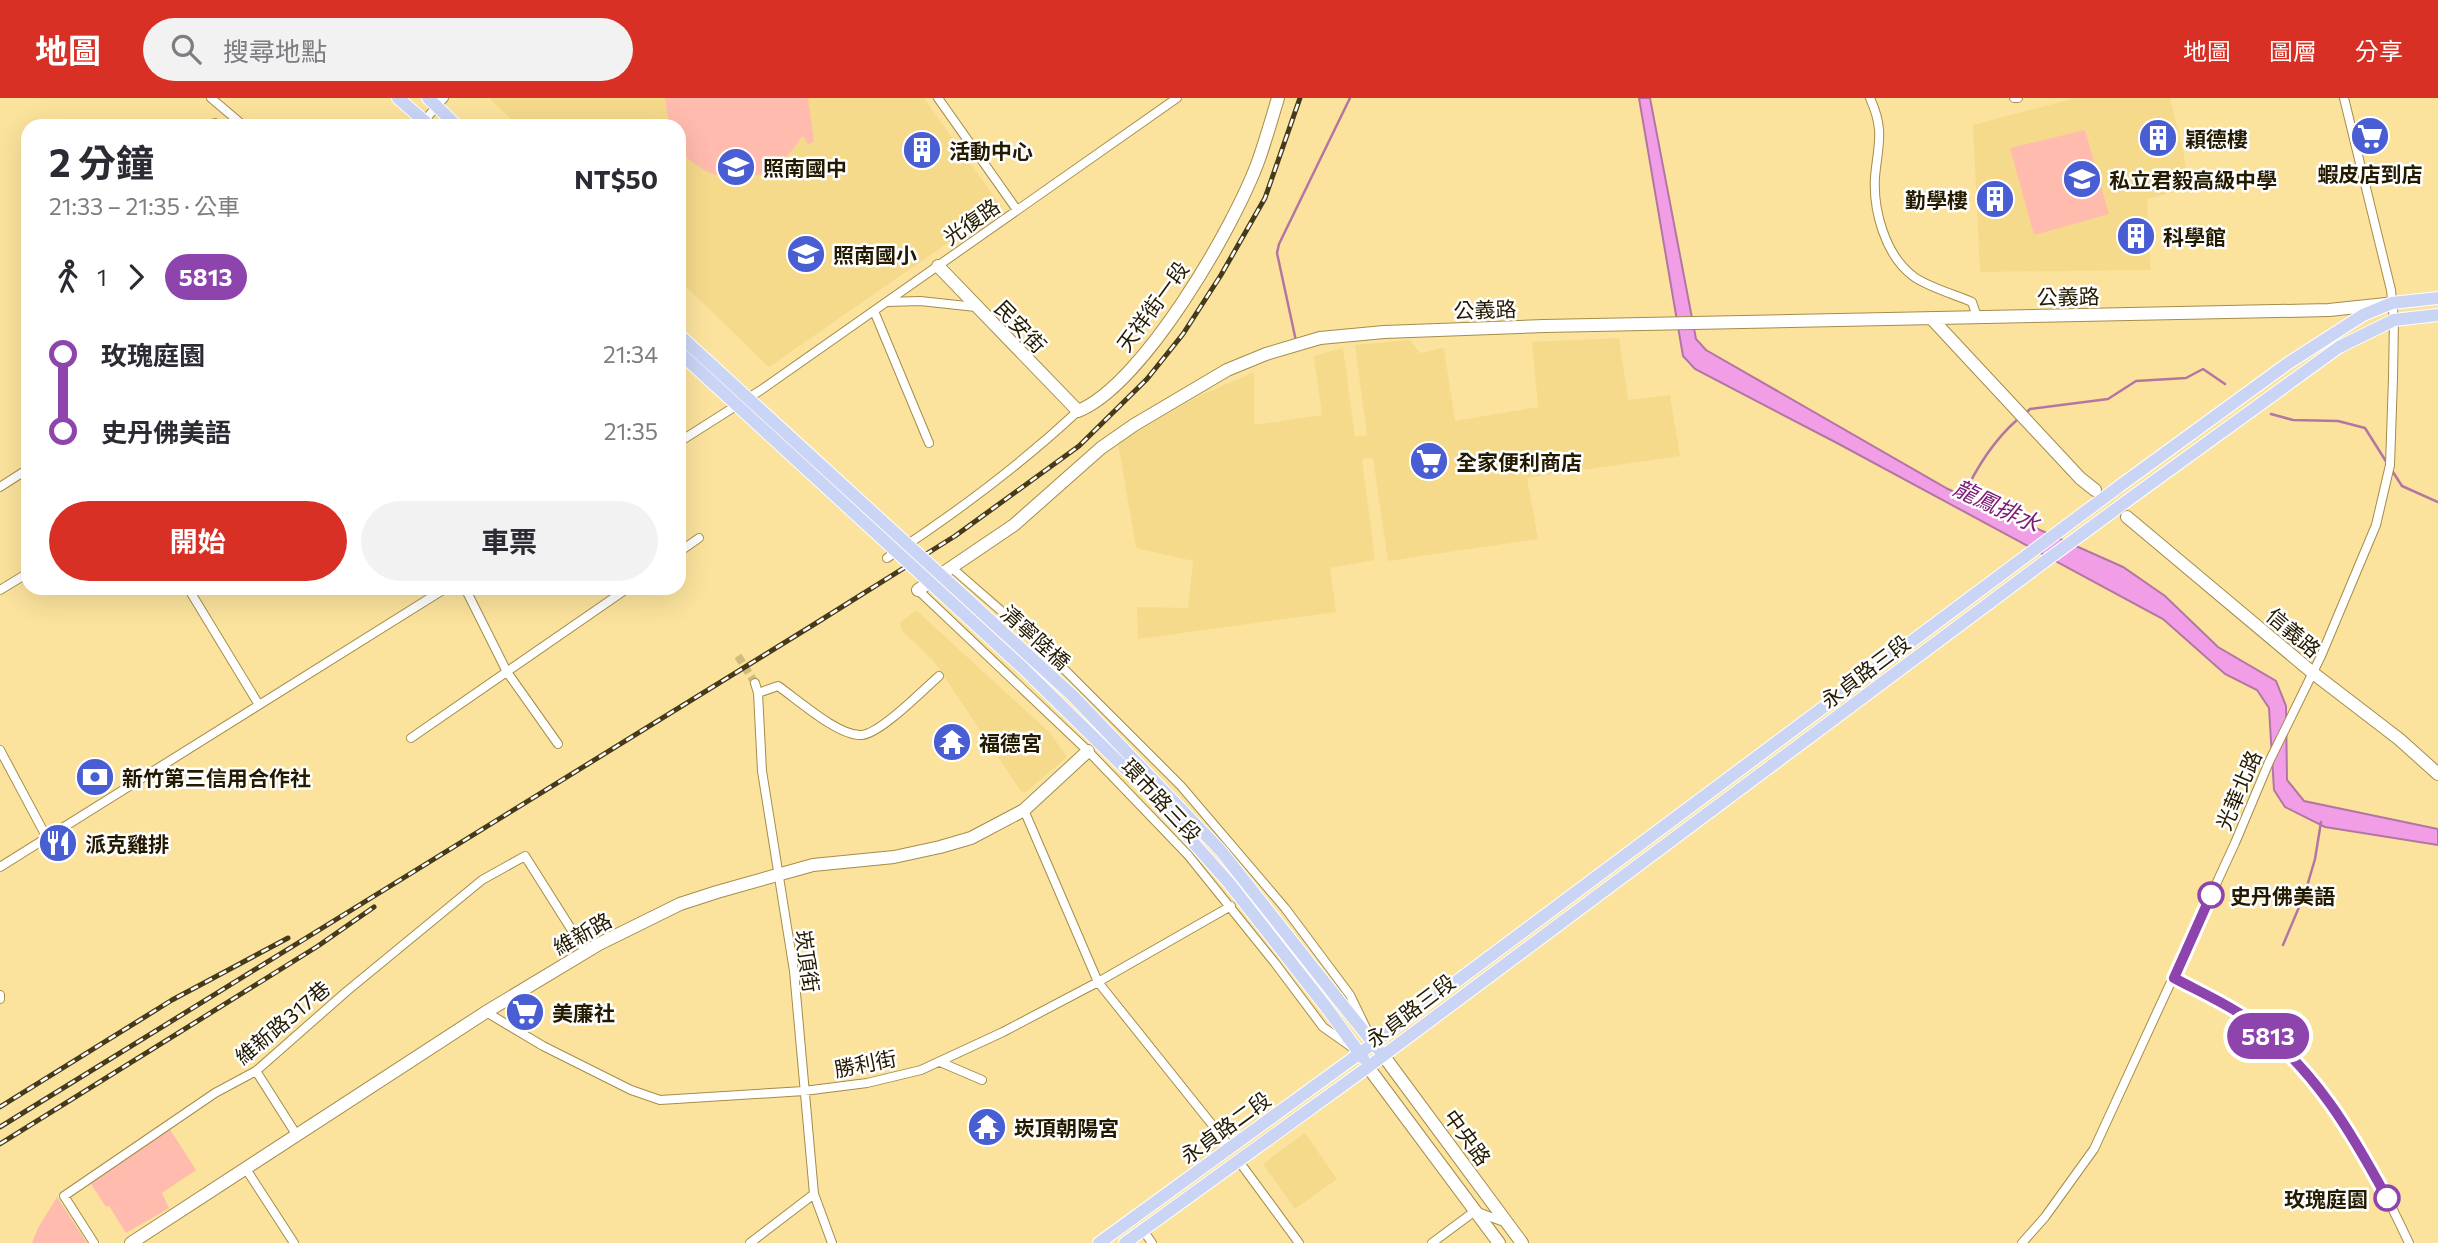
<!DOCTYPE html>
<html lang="zh-TW">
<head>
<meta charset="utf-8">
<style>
  body { margin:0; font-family:Commissioner,"Noto Sans TC",sans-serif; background:#f2f2f3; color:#2b2b33; height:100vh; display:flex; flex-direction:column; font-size:26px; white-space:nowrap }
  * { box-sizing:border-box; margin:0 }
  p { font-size:23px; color:#7c7c81 }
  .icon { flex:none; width:38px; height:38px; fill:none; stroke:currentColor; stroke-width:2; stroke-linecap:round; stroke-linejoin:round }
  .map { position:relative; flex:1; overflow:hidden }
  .details { position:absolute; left:21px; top:21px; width:665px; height:476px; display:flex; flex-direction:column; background:#fff; border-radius:21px; box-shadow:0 7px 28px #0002 }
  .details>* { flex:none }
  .badge { padding:0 14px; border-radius:23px; font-size:24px; line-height:46px }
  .map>.badge { position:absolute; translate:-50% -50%; box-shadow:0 0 0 4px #fff }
  .legs { display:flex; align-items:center; gap:10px; height:77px; padding:0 28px; font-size:23px }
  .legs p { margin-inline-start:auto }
  .overview { display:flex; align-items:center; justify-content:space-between; height:119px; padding:0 28px }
  h1 { font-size:38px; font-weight:700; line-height:52px }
  .action { display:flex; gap:14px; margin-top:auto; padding:14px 28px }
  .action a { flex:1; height:80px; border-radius:42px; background:#d93025; color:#fff; font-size:28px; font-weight:700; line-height:80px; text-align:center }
  .action a+a { background:#f2f2f3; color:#2b2b33 }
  ul { padding:0 28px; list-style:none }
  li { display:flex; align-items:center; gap:24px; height:77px; font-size:26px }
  li i { display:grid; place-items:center; width:10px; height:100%; margin:0 9px; background:currentColor }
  li i::after { content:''; width:18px; height:18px; margin:-9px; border:5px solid; border-radius:50%; background:#fff }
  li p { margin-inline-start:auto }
  li:first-child i { background:linear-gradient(#0000 50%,currentColor 0) }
  li:last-child i { background:linear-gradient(currentColor 50%,#0000 0) }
  header { display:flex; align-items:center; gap:42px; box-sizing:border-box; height:98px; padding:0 35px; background:#d93025; color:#fff }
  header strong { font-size:33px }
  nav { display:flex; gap:38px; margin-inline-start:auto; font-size:24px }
  .search { width:490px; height:63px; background:#f2f2f3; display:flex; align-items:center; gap:18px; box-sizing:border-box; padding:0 24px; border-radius:38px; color:#7c7c81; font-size:26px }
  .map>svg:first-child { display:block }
  .built { fill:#f5da8c }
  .green { fill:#ffbbae }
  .water { fill:#f19ee7; stroke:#b376a2; stroke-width:2 }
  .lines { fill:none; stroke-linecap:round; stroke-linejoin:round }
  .stream { stroke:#b376a2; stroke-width:2.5 }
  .street-tunnel { stroke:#d0bb7e; stroke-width:8; stroke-dasharray:8 4; stroke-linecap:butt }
  .street-casing { stroke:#a48d4a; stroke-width:10 }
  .secondary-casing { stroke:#a48d4a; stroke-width:14 }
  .primary-casing { stroke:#fff; stroke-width:14 }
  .street { stroke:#fff; stroke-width:8 }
  .secondary { stroke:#fff; stroke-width:12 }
  .primary { stroke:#cad4f5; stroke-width:12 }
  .rail-casing { stroke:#453a19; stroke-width:5 }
  .rail { stroke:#fff; stroke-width:2.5; stroke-dasharray:8; stroke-linecap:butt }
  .primary-bridge-casing { stroke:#fff; stroke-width:14; stroke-linecap:butt }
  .primary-bridge { stroke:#cad4f5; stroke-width:12 }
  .line-1-casing { stroke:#fff; stroke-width:16 }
  .line-1 { stroke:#8e44ad; stroke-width:10 }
  .stop-1-dot { fill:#fff; stroke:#8e44ad; stroke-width:3.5 }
  .labels { text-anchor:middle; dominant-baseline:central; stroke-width:5; stroke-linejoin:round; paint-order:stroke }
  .poi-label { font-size:21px; font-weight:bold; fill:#231a00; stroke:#fff; text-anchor:start }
  .street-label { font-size:21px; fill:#231a00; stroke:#fff }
  .stop-label { font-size:21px; font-weight:bold; fill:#231a00; stroke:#fff; text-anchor:start }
  .water-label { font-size:23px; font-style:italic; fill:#7c1b75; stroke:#fff }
</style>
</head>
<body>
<header>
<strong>地圖</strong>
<div class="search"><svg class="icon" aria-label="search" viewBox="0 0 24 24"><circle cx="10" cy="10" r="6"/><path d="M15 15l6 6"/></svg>搜尋地點</div>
<nav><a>地圖</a><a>圖層</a><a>分享</a></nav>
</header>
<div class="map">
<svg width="2438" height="1145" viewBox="0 0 2438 1145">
  <rect width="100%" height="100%" fill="#fbe39d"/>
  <path class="built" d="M 489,0 L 924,0 L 1001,108 L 769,269 L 679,182 L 679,28 L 518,28 Z
    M 2075,0 L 2170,0 L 2184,58 L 2189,91 L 2147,101 L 2151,172 L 1980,174 L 1973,27 Z
    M 1619,240 L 1628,302 L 1670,297 L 1680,358 L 1527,380 L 1538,441 L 1388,463 L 1373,360 L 1362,361 L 1375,462 L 1330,470 L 1336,514 L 1138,541 L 1137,509 L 1188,510 L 1193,463 L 1136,450 L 1118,345 L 1199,298 L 1254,274 L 1254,327 L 1322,317 L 1314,258 L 1343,250 L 1355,339 L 1367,337 L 1355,247 L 1410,242 L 1420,255 L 1444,250 L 1455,323 L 1538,309 L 1532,244 Z
    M 916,512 L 1050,635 L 1067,659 L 1026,694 L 1022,695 L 933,562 L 902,533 L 900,525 Z
    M 1305,1035 L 1337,1081 L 1295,1111 L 1263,1066 Z"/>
  <path class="green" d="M 665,0 L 808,0 L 814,44 L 808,47 L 804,39 L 801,39 C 774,86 721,95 682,55 L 679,56 L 679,28 L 669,28 Z
    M 2085,32 L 2109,116 L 2034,137 L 2010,50 Z
    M 169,1030 L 196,1072 L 162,1095 L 169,1110 L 126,1135 L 109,1108 L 106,1109 L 89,1083 Z
    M 57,1099 L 87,1145 L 32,1145 L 38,1130 Z"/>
  <path class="water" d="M 1639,0 L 1650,0 L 1696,241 L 1706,252 L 1948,391 L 2123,469 L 2165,498 L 2218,549 L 2276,583 L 2286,608 L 2287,682 L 2304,703 L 2438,731 L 2438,747 L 2325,729 L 2285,709 L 2274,692 L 2269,610 L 2257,592 L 2225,576 L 2163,521 L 1837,345 L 1695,271 L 1683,258 Z"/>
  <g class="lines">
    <path class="stream" d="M 1296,243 L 1277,155 L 1279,146 L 1350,0
      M 2026,315 L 2030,311 L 2108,301 L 2136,283 L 2186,280 L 2203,271 L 2225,286
      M 2271,316 L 2293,322 L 2338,323 L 2365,330 L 2387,365
      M 2391,371 L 2402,388 L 2438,404
      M 1962,401 C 1975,372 1994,342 2018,321
      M 2283,847 L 2305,795 L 2315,761 L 2321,724"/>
    <path class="street-tunnel" d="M 738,558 L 755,585"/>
    <g class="street-casing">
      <path id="street" d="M 211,0 L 244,28
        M 938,0 L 1017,112
        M 1870,0 C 1885,33 1878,46 1875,79 C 1873,112 1885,157 1913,178 C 1925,188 1956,197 1972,204 L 1977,219
        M 2014,0 L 2018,0
        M 424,23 L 444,0
        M 215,25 L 216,28
        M 887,204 L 920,203 L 976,209
        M 874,213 L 929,345
        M 679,344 L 761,292 L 1177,0
        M 0,389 L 28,371
        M 679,454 L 699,440
        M 887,460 C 953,417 1020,367 1078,313
        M 952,470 L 1037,544 L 1181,688 L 1285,810 L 1350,897 L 1366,930
        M 188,490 L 259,607
        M 465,490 L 507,574 L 558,646
        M 0,492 L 28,475
        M 918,492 L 1088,653 L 1188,757 L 1275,865 L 1323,929 L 1350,948
        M 755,585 L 758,595 L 762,673 L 794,873 L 814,1096 L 832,1145
        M 758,595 L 778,588 C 797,601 839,639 862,637 C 881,635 923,592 939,578
        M 411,640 L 628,490
        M 0,652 L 47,740
        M 1024,712 L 1098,884 L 1230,1049
        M 0,769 L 446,490
        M 2174,880 C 2200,894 2229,907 2253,925 C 2326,980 2371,1064 2409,1145
        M 0,897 L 0,901
        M 486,914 L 543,948 L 631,992 L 660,1002 L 804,993 L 867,985 L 921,972 L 1003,934 L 1098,884 L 1231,808
        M 940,964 L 982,982
        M 256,973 L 296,1036
        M 1238,1062 L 1299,1145
        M 246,1071 L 294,1145
        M 1143,1132 L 1152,1145
        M 94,1145 L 64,1098 L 215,995 L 256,973 L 347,893 L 482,782 L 525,758 L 585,853
        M 750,1145 L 814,1096
        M 1432,1145 L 1475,1113 L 1504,1124
        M 2022,1145 L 2045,1119 L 2094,1051 L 2235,745 L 2269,664 L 2321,558 L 2376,427 L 2390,367 L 2393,280 L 2394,222 L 2391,192 L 2344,0"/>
    </g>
    <g class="secondary-casing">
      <path id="secondary" d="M 938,168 L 1078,313 C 1143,287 1235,128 1259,61 C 1266,41 1272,20 1278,0
        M 1931,220 L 2080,380 L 2095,392
        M 2127,419 L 2313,575 L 2399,641 L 2438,676
        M 918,492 L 1014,427 L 1101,350 L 1134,327 L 1227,272 L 1266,256 L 1320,240 L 1384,234 L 1544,228 L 2329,212 L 2386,206
        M 1383,957 L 1522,1145
        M 1368,969 L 1499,1145
        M 131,1145 L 486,914 L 599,846 L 680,806 L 717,794 L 813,767 L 894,759 L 940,749 L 971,740 L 1024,712 L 1088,653"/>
    </g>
    <g class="primary-casing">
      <path id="primary" d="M 398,0 L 430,28
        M 428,0 L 457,28
        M 2121,387 L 2287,266 L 2363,217 L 2392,205 L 2438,200
        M 2135,397 L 2339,249 L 2394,222 L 2438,217
        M 1337,900 L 1378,951
        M 1326,909 L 1363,960
        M 1099,1145 L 1374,945 L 2030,455
        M 1125,1145 L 1368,969 L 2044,464"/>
    </g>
    <use href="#street" class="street"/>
    <use href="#secondary" class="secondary"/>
    <use href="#primary" class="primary"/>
    <g class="rail-casing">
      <path id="rail" d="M 0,1009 L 172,902 L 288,840
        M 0,1029 L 813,527 L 955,438 L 1079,348 L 1147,281 L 1183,236 L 1221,177 L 1265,100 L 1300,0
        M 0,1046 L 318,848 L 374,809"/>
    </g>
    <use href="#rail" class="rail"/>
    <g class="primary-bridge-casing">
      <path id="primary-bridge" d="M 679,237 L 1073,598 L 1221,753 L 1337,900
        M 679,254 L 1024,571 L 1144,689 L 1229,785 L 1326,909
        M 2030,455 L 2121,387
        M 2044,464 L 2135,397"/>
    </g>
    <use href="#primary-bridge" class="primary-bridge"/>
  </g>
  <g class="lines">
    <g class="line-1-casing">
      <path id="line-1" d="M 2211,797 L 2174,880 C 2200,894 2230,907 2254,925 C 2316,974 2350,1032 2387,1100"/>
    </g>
    <use href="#line-1" class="line-1"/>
  </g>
  <defs>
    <g id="supermarket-disc" transform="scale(2.0125)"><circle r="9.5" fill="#495ed2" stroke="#fff"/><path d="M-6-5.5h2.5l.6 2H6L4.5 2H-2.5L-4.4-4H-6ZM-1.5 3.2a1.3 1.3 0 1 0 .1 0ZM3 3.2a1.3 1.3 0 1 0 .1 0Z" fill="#fff"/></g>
    <g id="building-disc" transform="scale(2.0125)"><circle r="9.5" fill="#495ed2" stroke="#fff"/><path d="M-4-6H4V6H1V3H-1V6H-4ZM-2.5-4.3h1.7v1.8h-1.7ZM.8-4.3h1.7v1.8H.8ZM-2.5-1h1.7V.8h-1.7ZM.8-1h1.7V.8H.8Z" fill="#fff"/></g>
    <g id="school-disc" transform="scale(2.0125)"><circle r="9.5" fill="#495ed2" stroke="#fff"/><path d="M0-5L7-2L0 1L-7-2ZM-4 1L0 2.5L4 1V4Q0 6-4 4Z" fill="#fff"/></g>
    <g id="temple-disc" transform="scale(2.0125)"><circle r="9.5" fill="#495ed2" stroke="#fff"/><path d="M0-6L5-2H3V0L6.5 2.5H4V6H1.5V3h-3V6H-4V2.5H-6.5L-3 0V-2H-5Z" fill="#fff"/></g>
    <g id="bank-disc" transform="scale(2.0125)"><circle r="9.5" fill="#495ed2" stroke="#fff"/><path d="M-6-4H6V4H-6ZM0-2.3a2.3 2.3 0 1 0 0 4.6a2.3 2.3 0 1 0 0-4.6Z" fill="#fff"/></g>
    <g id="restaurant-disc" transform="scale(2.0125)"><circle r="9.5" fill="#495ed2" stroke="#fff"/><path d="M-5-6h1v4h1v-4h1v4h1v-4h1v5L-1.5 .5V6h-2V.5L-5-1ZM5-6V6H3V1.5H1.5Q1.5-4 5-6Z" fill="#fff"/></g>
  </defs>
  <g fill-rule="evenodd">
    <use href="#supermarket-disc" x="2370" y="38"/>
    <use href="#building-disc" x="2158" y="40"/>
    <use href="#building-disc" x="922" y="52"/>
    <use href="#school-disc" x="736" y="69"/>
    <use href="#school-disc" x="2082" y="81"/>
    <use href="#building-disc" x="1995" y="101"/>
    <use href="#building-disc" x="2136" y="138"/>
    <use href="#school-disc" x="806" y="156"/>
    <use href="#supermarket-disc" x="1429" y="363"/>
    <use href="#temple-disc" x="952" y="644"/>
    <use href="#bank-disc" x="95" y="679"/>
    <use href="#restaurant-disc" x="58" y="745"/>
    <use href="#supermarket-disc" x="525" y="914"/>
    <use href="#temple-disc" x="987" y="1029"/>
  </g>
  <g class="stop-1-dot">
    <circle cx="2211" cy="797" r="12"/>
    <circle cx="2387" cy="1100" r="12"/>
  </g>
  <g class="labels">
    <g class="poi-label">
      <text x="2185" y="40">穎德樓</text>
      <text x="949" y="52">活動中心</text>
      <text x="763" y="69">照南國中</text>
      <text x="2370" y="75" text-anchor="middle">蝦皮店到店</text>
      <text x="2109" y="81">私立君毅高級中學</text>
      <text x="1968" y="101" text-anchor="end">勤學樓</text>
      <text x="2163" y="138">科學館</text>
      <text x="833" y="156">照南國小</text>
      <text x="1456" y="363">全家便利商店</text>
      <text x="979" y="644">福德宮</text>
      <text x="122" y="679">新竹第三信用合作社</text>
      <text x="85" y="745">派克雞排</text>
      <text x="552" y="914">美廉社</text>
      <text x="1014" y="1029">崁頂朝陽宮</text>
    </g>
    <g class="street-label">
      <text transform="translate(971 123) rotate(-35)">光復路</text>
      <text transform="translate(2068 198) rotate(-1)">公義路</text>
      <text transform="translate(1152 208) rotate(-54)">天祥街一段</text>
      <text transform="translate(1485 211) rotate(-2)">公義路</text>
      <text transform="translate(1021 228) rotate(46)">民安街</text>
      <text transform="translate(2294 534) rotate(40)">信義路</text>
      <text transform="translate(1036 539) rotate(42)">清寧陸橋</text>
      <text transform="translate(1865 573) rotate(-37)">永貞路三段</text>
      <text transform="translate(2238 692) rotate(-67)">光華北路</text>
      <text transform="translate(1162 702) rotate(47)">環市路三段</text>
      <text transform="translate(582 835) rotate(-29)">維新路</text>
      <text transform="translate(808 863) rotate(82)">崁頂街</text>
      <text transform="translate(1410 912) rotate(-37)">永貞路三段</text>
      <text transform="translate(282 924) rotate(-40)">維新路317巷</text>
      <text transform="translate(865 965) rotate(-11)">勝利街</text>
      <text transform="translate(1225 1029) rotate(-36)">永貞路二段</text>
      <text transform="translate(1468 1039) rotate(54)">中央路</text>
    </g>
    <g class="stop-label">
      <text x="2230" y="797">史丹佛美語</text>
      <text x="2368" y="1100" text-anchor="end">玫瑰庭園</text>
    </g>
    <g class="water-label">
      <text transform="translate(1997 407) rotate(25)">龍鳳排水</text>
    </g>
  </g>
</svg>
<b class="badge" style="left:2268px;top:938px;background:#8e44ad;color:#fff">5813</b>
<section class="details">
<div class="overview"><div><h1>2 分鐘</h1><p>21:33 – 21:35 · 公車</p></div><b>NT$50</b></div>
<div class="legs"><svg class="icon" aria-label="walk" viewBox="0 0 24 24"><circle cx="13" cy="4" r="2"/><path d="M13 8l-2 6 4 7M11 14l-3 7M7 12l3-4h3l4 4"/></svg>1<svg class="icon" aria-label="forward" viewBox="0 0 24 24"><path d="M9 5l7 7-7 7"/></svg><b class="badge" style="background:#8e44ad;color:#fff">5813</b></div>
<ul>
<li><i style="color:#8e44ad"></i><b>玫瑰庭園</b><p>21:34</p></li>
<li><i style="color:#8e44ad"></i><b>史丹佛美語</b><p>21:35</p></li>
</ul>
<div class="action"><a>開始</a><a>車票</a></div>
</section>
</div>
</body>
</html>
